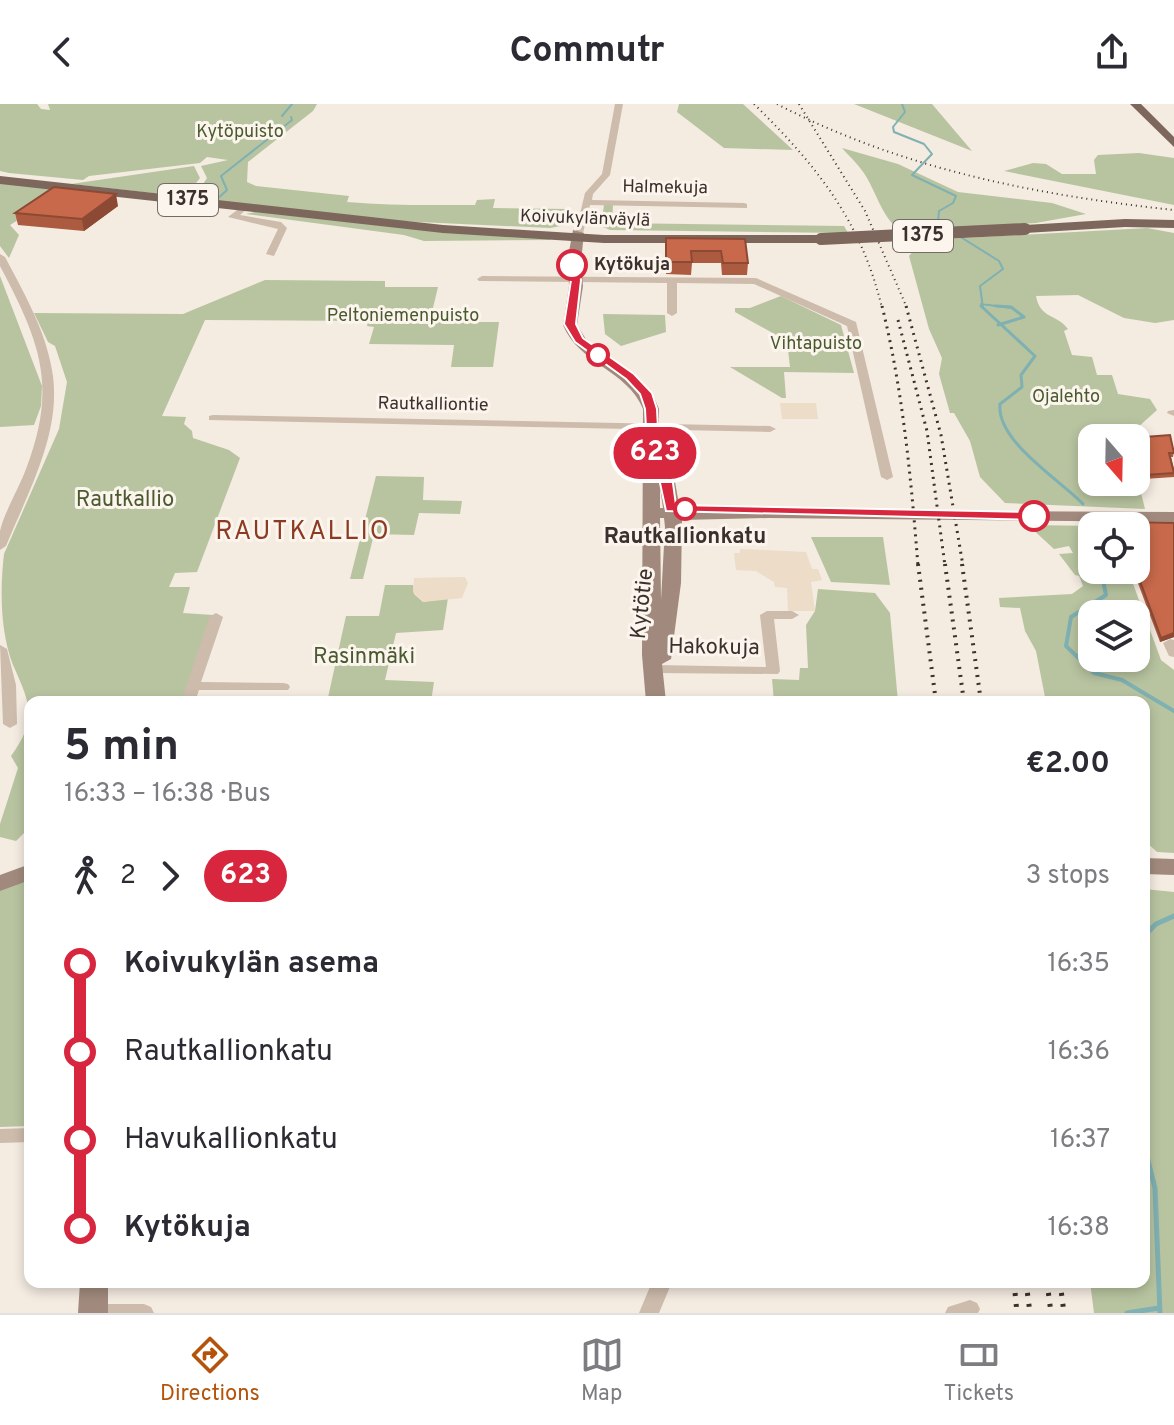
<!DOCTYPE html>
<html lang="en">
<head>
<meta charset="utf-8">
<style>
  body { margin:0; font-family:Overpass,sans-serif; background:#f2f2f3; color:#2b2b33; height:100vh; display:flex; flex-direction:column; font-size:30px; white-space:nowrap }
  * { box-sizing:border-box; margin:0 }
  p { font-size:26px; color:#7c7c81 }
  .icon { flex:none; width:44px; height:44px; fill:none; stroke:currentColor; stroke-width:2; stroke-linecap:round; stroke-linejoin:round }
  .map { position:relative; flex:1; overflow:hidden }
  .sheet { position:absolute; left:24px; top:592px; width:1126px; height:592px; display:flex; flex-direction:column; background:#fff; border-radius:16px; box-shadow:0 4px 12px #0003 }
  .sheet>* { flex:none }
  .badge { padding:0 16px; border-radius:26px; font-size:28px; line-height:52px }
  .needle { width:52px; rotate:160deg }
  .buttons { position:absolute; left:1078px; top:320px; display:grid; gap:16px }
  .buttons a { display:grid; place-items:center; width:72px; height:72px; border-radius:16px; background:#fff; box-shadow:0 4px 12px #0003; font-size:40px }
  .map>.badge { position:absolute; translate:-50% -50%; box-shadow:0 0 0 4px #fff }
  .legs { display:flex; align-items:center; gap:12px; height:88px; padding:0 40px; font-size:26px }
  .legs p { margin-inline-start:auto }
  .overview { display:flex; align-items:center; justify-content:space-between; height:136px; padding:0 40px }
  h1 { font-size:44px; font-weight:700; line-height:60px }
  ul { padding:0 40px; list-style:none }
  li { display:flex; align-items:center; gap:28px; height:88px; font-size:30px }
  li i { display:grid; place-items:center; width:12px; height:100%; margin:0 10px; background:currentColor }
  li i::after { content:''; width:20px; height:20px; margin:-10px; border:6px solid; border-radius:50%; background:#fff }
  li p { margin-inline-start:auto }
  li:first-child i { background:linear-gradient(#0000 50%,currentColor 0) }
  li:last-child i { background:linear-gradient(currentColor 50%,#0000 0) }
  header { display:flex; justify-content:space-between; align-items:center; height:104px; padding:0 40px; background:#fff; font-size:36px; font-weight:700 }
  .menu { display:flex; justify-content:space-around; align-items:center; height:112px; border-top:2px solid #e1e1e2; background:#fff; font-size:22px; color:#7c7c81 }
  .menu a { display:grid; justify-items:center; gap:4px }
  .menu .selected { color:#b45309 }
  .map>svg:first-child { display:block }
  .green { fill:#b8c4a0; fill-rule:evenodd }
  .plaza { fill:#ecdcc8 }
  .lines { fill:none; stroke-linecap:round; stroke-linejoin:round }
  .stream-far3 { stroke:#7fb0b2; stroke-width:2 }
  .stream-far2 { stroke:#7fb0b2; stroke-width:3 }
  .stream-far1 { stroke:#7fb0b2; stroke-width:4 }
  .stream { stroke:#7fb0b2; stroke-width:5 }
  .street { fill:#cdbbac; fill-rule:evenodd }
  .secondary { fill:#a18a7d; fill-rule:evenodd }
  .primary { fill:#7d675c; fill-rule:evenodd }
  .rail-far3 { stroke:#3b302b; stroke-width:2; stroke-dasharray:1 4; stroke-linecap:butt }
  .rail-far2 { stroke:#3b302b; stroke-width:3; stroke-dasharray:2 5; stroke-linecap:butt }
  .rail-far1 { stroke:#3b302b; stroke-width:4; stroke-dasharray:2 6; stroke-linecap:butt }
  .rail { stroke:#3b302b; stroke-width:5; stroke-dasharray:3 8; stroke-linecap:butt }
  .primary-bridge { stroke:#7d675c; stroke-width:12 }
  .wall { fill:#ac5a40 }
  .shaded-wall { fill:#8c4a34 }
  .building { fill:#c8694b; stroke:#8c4a34; stroke-width:2 }
  .line-1 { fill:#d7263d; stroke:#fff; stroke-width:2 }
  .stop-1-dot { fill:#fff; stroke:#d7263d; stroke-width:4 }
  .labels { text-anchor:middle; dominant-baseline:central; stroke-width:6; stroke-linejoin:round; paint-order:stroke }
  .far-park-label { font-size:18px; fill:#4a5a2e; stroke:#fbf5ee }
  .far-street-label { font-size:18px; fill:#3b302b; stroke:#fbf5ee }
  .far-stop-label { font-size:18px; font-weight:bold; fill:#3b302b; stroke:#fbf5ee; text-anchor:start }
  .shield { fill:#fbf5ee; stroke:#756b66; stroke-width:2 }
  .shield-label { font-size:20px; font-weight:bold; fill:#3b302b }
  .park-label { font-size:22px; fill:#4a5a2e; stroke:#fbf5ee }
  .stop-label { font-size:22px; font-weight:bold; fill:#3b302b; stroke:#fbf5ee }
  .street-label { font-size:22px; fill:#3b302b; stroke:#fbf5ee }
  .quarter-label { font-size:26px; letter-spacing:2px; fill:#8c3b22; stroke:#fbf5ee }
</style>
</head>
<body>
<header><svg class="icon" aria-label="back" viewBox="0 0 24 24"><path d="M15 5l-7 7 7 7"/></svg>Commutr<svg class="icon" aria-label="share" viewBox="0 0 24 24"><path d="M12 15V3M7 8l5-5 5 5M5 13v7h14v-7"/></svg></header>
<div class="map">
<svg width="1174" height="1209" viewBox="0 0 1174 1209">
  <rect width="100%" height="100%" fill="#f4ebe1"/>
  <path class="green" d="M 0,0 L 37,0 L 41,5 L 50,6 L 48,0 L 317,0 L 313,7 L 248,58 L 247,78 L 256,82 L 349,92 L 347,98 C 390,102 432,101 475,101 L 477,96 L 495,95 L 493,104 L 566,105 L 571,109 L 566,121 L 550,124 L 375,116 L 194,94 L 207,74 L 201,62 L 228,56 L 207,53 L 200,59 L 89,72 L 83,76 L 9,69 L 0,67 Z
    M 679,0 L 743,0 L 793,46 L 724,44 L 677,8 Z
    M 854,0 L 932,0 L 972,47 Z
    M 842,44 L 898,60 L 958,88 L 1052,99 L 1086,110 L 1036,119 L 902,127 C 885,119 876,89 867,74 C 861,63 850,53 842,44 Z
    M 1139,49 L 1174,54 L 1174,101 L 1004,67 L 1033,59 L 1046,60 L 1062,70 L 1096,70 L 1094,56 L 1098,51 Z
    M 194,62 L 200,74 L 187,90 L 180,92 L 71,80 Z
    M 0,79 L 55,84 L 54,94 L 10,121 L 19,131 L 9,154 L 0,142 Z
    M 604,101 L 613,101 L 612,119 L 844,122 L 848,129 L 610,126 L 601,122 Z
    M 259,107 L 549,134 L 551,136 L 424,137 L 404,131 L 246,110 Z
    M 1147,124 L 1174,129 L 1174,216 L 1155,219 L 1124,214 L 1078,191 L 1036,192 C 1040,215 1057,210 1068,225 L 1064,227 L 1072,251 L 1092,253 L 1097,271 L 1112,271 L 1118,290 L 1150,295 L 1157,306 L 1136,325 L 1083,328 L 1087,356 L 1092,356 L 1092,378 L 1136,378 L 1136,369 L 1145,405 L 1005,399 L 980,373 L 970,337 L 954,309 L 950,309 L 939,270 L 942,254 L 929,225 L 909,152 L 916,144 L 910,137 Z
    M 0,172 L 42,282 L 41,302 L 34,321 L 0,323 Z
    M 265,176 L 385,177 L 385,183 L 438,183 L 431,212 L 459,218 L 499,218 L 493,263 L 451,263 L 454,241 L 369,240 L 374,223 L 367,222 L 368,217 L 205,216 L 162,312 L 186,313 L 184,320 L 192,327 L 193,334 L 229,346 L 240,354 L 197,468 L 175,469 L 169,483 L 190,483 L 183,509 L 213,511 L 183,598 L 30,598 L 30,723 L 16,737 L 0,733 L 0,720 L 18,664 L 11,652 C 38,615 30,599 13,561 C 0,527 0,485 4,450 L 59,325 L 67,278 L 55,242 L 48,238 L 34,209 L 183,210 Z
    M 781,192 L 841,221 L 854,269 L 784,268 L 786,294 L 782,294 L 730,263 L 790,263 L 787,237 L 735,208 L 735,204 L 750,204 Z
    M 603,210 L 665,211 L 666,228 L 621,242 L 605,230 Z
    M 376,372 L 424,373 L 423,396 L 462,397 L 460,410 L 419,409 L 414,431 L 374,430 L 363,475 L 350,475 Z
    M 1028,421 L 1098,422 L 1092,422 L 1092,466 L 1128,466 L 1161,556 L 1174,566 L 1174,749 L 1157,748 L 1144,736 L 1144,598 L 1046,598 L 1036,547 L 1025,527 L 1020,504 L 1000,503 L 999,494 L 1072,490 L 1083,482 L 1079,472 L 1075,471 L 1059,450 L 1073,449 L 1069,442 L 1054,445 ZM 1136,510 L 1136,554 L 1092,554 L 1092,510 Z
    M 811,433 L 883,433 L 890,481 L 831,478 Z
    M 385,481 L 413,481 L 414,490 L 423,498 L 448,494 L 443,526 L 396,529 L 385,576 L 434,578 L 431,598 L 327,598 L 346,512 L 379,512 Z
    M 818,485 L 875,489 L 890,509 L 898,598 L 774,598 L 772,575 L 799,576 L 800,564 L 808,564 L 806,521 L 815,507 Z
    M 27,776 L 30,1022 L 0,1023 L 0,786 Z
    M 1144,785 L 1174,788 L 1174,1209 L 1094,1209 L 1090,1178 L 1144,1178 Z"/>
  <path class="plaza" d="M 780,299 L 816,299 L 818,315 L 782,315 Z
    M 740,445 L 806,448 L 812,465 L 818,465 L 822,476 L 811,478 L 815,507 L 788,507 L 787,484 L 775,483 L 774,478 L 756,467 L 736,466 L 734,449 L 740,449 Z
    M 465,473 L 468,479 L 462,494 L 423,498 L 413,488 L 414,474 Z"/>
  <g class="lines">
    <path class="stream-far3" d="M 902,0 L 905,8 L 893,23 L 894,28 L 924,40 L 932,50 L 912,71 L 956,92 L 953,99 L 939,107 L 938,119 L 948,125
      M 282,12 L 292,0
      M 215,97 L 227,86 L 221,72 L 292,16 L 291,13
      M 959,132 L 999,157 L 1003,165 L 980,182 L 983,204
      M 981,200 L 1012,204"/>
    <path class="stream-far2" d="M 981,202 L 1035,252 L 1021,271 L 1022,283 L 1000,300 C 996,337 1060,376 1083,400
      M 996,202 L 1011,203 L 1024,213 L 998,221"/>
    <path class="stream-far1" d="M 1101,466 L 1106,491 L 1071,513 L 1066,542 L 1094,569 L 1122,576 L 1174,607"/>
    <path class="stream" d="M 1144,832 L 1156,820 L 1174,812
      M 1144,1041 L 1155,1084 L 1160,1209
      M 1127,1209 L 1159,1204"/>
    <path class="street" d="M 615,0 L 623,0 L 610,71 L 593,90 L 592,96 L 744,99 L 747,100 L 747,104 L 590,101 L 583,129 L 575,131 L 585,89 L 602,70 Z
      M 245,100 L 249,103 L 240,111 L 281,118 L 287,124 L 274,152 L 266,150 L 278,125 L 228,113 Z
      M 0,150 L 5,153 C 24,189 45,225 52,266 C 63,327 28,388 6,442 L 0,446 C 0,440 0,433 0,427 C 4,409 19,384 26,365 C 58,281 40,238 0,162 Z
      M 482,172 L 756,174 L 856,218 L 893,373 L 887,376 L 881,373 L 847,222 L 754,180 L 677,179 L 677,209 L 672,212 L 667,209 L 667,179 L 479,177 L 477,175 Z
      M 1174,306 L 1174,312 L 1167,309 L 1168,307 Z
      M 213,311 L 770,322 L 776,325 L 770,328 L 209,316 L 209,312 Z
      M 767,507 L 792,507 L 799,511 L 792,515 L 774,515 L 780,567 L 778,570 L 656,569 L 649,565 L 656,561 L 766,563 L 760,511 Z
      M 216,509 L 223,513 L 201,578 L 283,579 L 288,580 L 290,583 L 288,586 L 199,586 L 195,598 L 181,598 L 209,513 Z
      M 1170,535 L 1174,536 L 1174,553 L 1169,552 L 1163,539 Z
      M 0,541 L 7,545 L 16,581 L 17,620 L 10,624 L 3,620 Z
      M 30,1024 L 30,1038 L 0,1039 L 0,1025 Z
      M 652,1178 L 672,1178 L 659,1209 L 639,1209 Z
      M 970,1196 L 977,1199 L 980,1205 L 978,1209 L 945,1209 L 948,1203 Z
      M 100,1200 L 144,1200 L 151,1203 L 154,1209 L 90,1209 L 93,1203 Z"/>
    <path class="secondary" d="M 573,126 L 584,129 L 581,158 L 583,182 L 577,221 L 589,240 L 640,276 L 653,291 L 659,305 L 659,346 L 674,372 L 680,406 L 1174,408 L 1174,418 L 768,414 L 682,416 L 681,479 L 671,555 L 662,560 L 666,598 L 646,598 L 642,551 L 643,305 C 627,266 579,260 563,221 L 569,182 L 568,153 ZM 660,383 L 663,404 L 660,404 ZM 660,414 L 664,414 L 665,423 L 661,496 Z
      M 1144,754 L 1174,755 L 1174,771 L 1144,770 Z
      M 30,760 L 30,776 L 0,787 L 0,771 Z
      M 80,1178 L 108,1178 L 108,1209 L 78,1209 Z"/>
    <path class="primary" d="M 1130,0 L 1141,0 L 1174,33 L 1174,43 Z
      M 0,72 L 443,121 L 604,131 L 821,131 L 828,135 L 821,139 L 604,139 L 443,129 L 0,80 Z
      M 1125,115 L 1174,116 L 1174,124 L 1125,123 L 1025,129 L 1019,125 L 1025,121 Z"/>
    <path class="rail-far3" d="M 754,0 C 816,61 861,116 882,204
      M 777,0 C 902,65 1035,91 1174,106
      M 799,0 L 865,107 L 907,204"/>
    <path class="rail-far2" d="M 882,202 C 903,287 911,374 918,462
      M 906,202 L 941,331 L 963,462
      M 898,216 L 927,327 L 945,462"/>
    <path class="rail-far1" d="M 918,460 L 936,598
      M 945,460 L 964,598
      M 962,460 L 981,598"/>
    <path class="rail" d="M 1014,1178 L 1017,1209
      M 1026,1178 L 1030,1209
      M 1047,1178 L 1051,1209
      M 1060,1178 L 1064,1209"/>
    <path class="primary-bridge" d="M 821,135 L 1025,125"/>
  </g>
  <path class="wall" d="M 118,102 L 84,127 L 18,121 L 15,109 Z
    M 666,134 L 745,135 L 748,159 L 747,171 L 722,171 L 721,159 L 692,159 L 691,171 L 666,170 Z
    M 1145,333 L 1174,347 L 1173,353 L 1171,353 L 1174,365 L 1174,373 L 1144,375 L 1141,362 L 1143,357 L 1143,349 L 1147,347 L 1144,337 Z
    M 1132,418 L 1174,419 L 1174,533 L 1160,538 L 1133,466 L 1136,466 L 1136,442 L 1139,442 L 1136,435 L 1136,422 L 1131,422 Z"/>
  <path class="shaded-wall" d="M 116,90 L 118,102 L 84,127 L 82,115 Z
    M 1174,529 L 1174,533 L 1160,538 L 1161,534 Z"/>
  <path class="building" d="M 54,83 L 116,90 L 82,115 L 15,109 Z
    M 666,134 L 745,135 L 748,159 L 723,159 L 721,147 L 691,147 L 692,158 L 666,158 Z
    M 1170,331 L 1174,349 L 1169,349 L 1174,369 L 1145,371 L 1142,357 L 1145,357 L 1143,349 L 1148,346 L 1145,333 Z
    M 1132,418 L 1174,419 L 1174,529 L 1161,534 L 1136,466 L 1136,442 L 1142,442 L 1136,428 L 1136,422 L 1134,422 Z"/>
  <path class="line-1" d="M 568,159 L 576,159 L 581,176 L 576,220 L 583,234 L 634,270 L 652,289 L 657,305 L 659,345 L 673,379 L 676,401 L 1034,408 L 1040,412 L 1034,416 L 666,407 L 660,379 L 647,345 L 645,305 L 640,290 L 626,275 L 575,238 L 564,220 L 571,176 L 566,170 Z"/>
  <g class="stop-1-dot">
    <circle cx="572" cy="161" r="14"/>
    <circle cx="598" cy="251" r="10"/>
    <circle cx="685" cy="405" r="10"/>
    <circle cx="1034" cy="412" r="14"/>
  </g>
  <g class="labels">
    <g class="far-park-label">
      <text x="240" y="28">Kytöpuisto</text>
      <text x="403" y="212">Peltoniemenpuisto</text>
      <text x="816" y="240">Vihtapuisto</text>
      <text x="1066" y="293">Ojalehto</text>
    </g>
    <g class="far-street-label">
      <text transform="translate(665 84) rotate(1)">Halmekuja</text>
      <text transform="translate(585 115) rotate(2)">Koivukylänväylä</text>
      <text transform="translate(433 301) rotate(1)">Rautkalliontie</text>
    </g>
    <g class="far-stop-label">
      <text x="594" y="161">Kytökuja</text>
    </g>
    <g class="shield">
      <rect x="158" y="80" width="60" height="32" rx="6"/>
      <rect x="893" y="116" width="60" height="32" rx="6"/>
    </g>
    <g class="shield-label">
      <text x="188" y="96">1375</text>
      <text x="923" y="132">1375</text>
    </g>
    <g class="park-label">
      <text x="125" y="396">Rautkallio</text>
      <text x="364" y="553">Rasinmäki</text>
    </g>
    <g class="stop-label">
      <text x="685" y="433">Rautkallionkatu</text>
    </g>
    <g class="street-label">
      <text transform="translate(643 500) rotate(-84)">Kytötie</text>
      <text transform="translate(714 544) rotate(1)">Hakokuja</text>
    </g>
    <g class="quarter-label">
      <text x="303" y="428">RAUTKALLIO</text>
    </g>
  </g>
</svg>
<div class="buttons">
<a><svg class="needle" viewBox="-14 -14 28 28"><path d="M0-13l5 13h-10z" fill="#e53935"/><path d="M0 13l5-13h-10z" fill="#7c7c81"/></svg></a>
<a><svg class="icon" aria-label="locate" viewBox="0 0 24 24"><circle cx="12" cy="12" r="6"/><path d="M12 2v4M12 18v4M2 12h4M18 12h4"/></svg></a>
<a><svg class="icon" aria-label="layers" viewBox="0 0 24 24"><path d="M12 4l9 5-9 5-9-5zM3 14l9 5 9-5"/></svg></a>
</div>
<b class="badge" style="left:655px;top:349px;background:#d7263d;color:#fff">623</b>
<section class="sheet">
<div class="overview"><div><h1>5 min</h1><p>16:33 – 16:38 · Bus</p></div><b>€2.00</b></div>
<div class="legs"><svg class="icon" aria-label="walk" viewBox="0 0 24 24"><circle cx="13" cy="4" r="2"/><path d="M13 8l-2 6 4 7M11 14l-3 7M7 12l3-4h3l4 4"/></svg>2<svg class="icon" aria-label="forward" viewBox="0 0 24 24"><path d="M9 5l7 7-7 7"/></svg><b class="badge" style="background:#d7263d;color:#fff">623</b><p>3 stops</p></div>
<ul>
<li><i style="color:#d7263d"></i><b>Koivukylän asema</b><p>16:35</p></li>
<li><i style="color:#d7263d"></i><span>Rautkallionkatu</span><p>16:36</p></li>
<li><i style="color:#d7263d"></i><span>Havukallionkatu</span><p>16:37</p></li>
<li><i style="color:#d7263d"></i><b>Kytökuja</b><p>16:38</p></li>
</ul>
</section>
</div>
<nav class="menu">
<a class="selected"><svg class="icon" aria-label="directions" viewBox="0 0 24 24"><path d="M12 3l9 9-9 9-9-9zM9 14v-3h6M13 9l2 2-2 2"/></svg>Directions</a>
<a><svg class="icon" aria-label="map" viewBox="0 0 24 24"><path d="M3 6l6-2 6 2 6-2v14l-6 2-6-2-6 2zM9 4v14M15 6v14"/></svg>Map</a>
<a><svg class="icon" aria-label="tickets" viewBox="0 0 24 24"><path d="M3 7h18v10H3zM15 7v10"/></svg>Tickets</a>
</nav>
</body>
</html>
